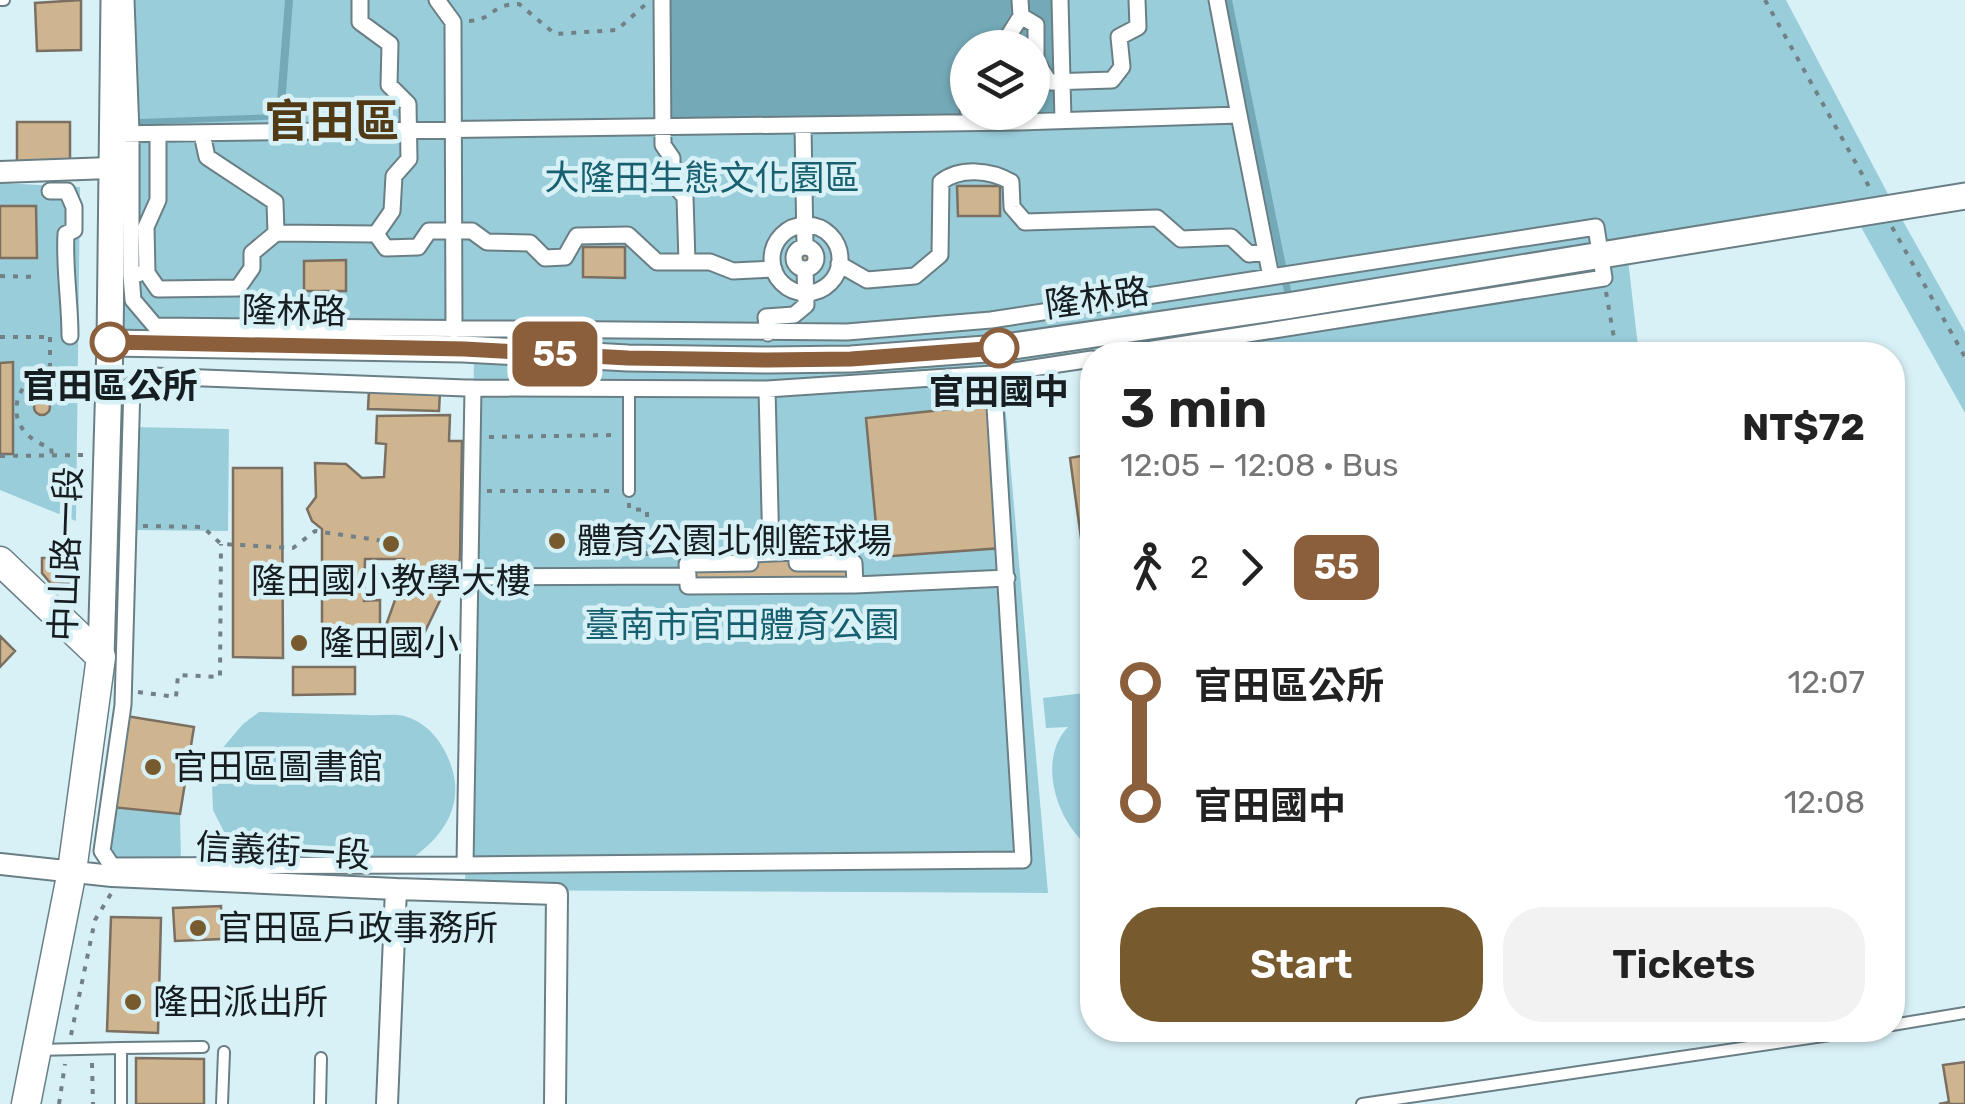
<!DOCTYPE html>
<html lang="en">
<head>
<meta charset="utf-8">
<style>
  body { margin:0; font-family:Rubik,"Noto Sans TC",sans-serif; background:#f2f2f2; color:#222; height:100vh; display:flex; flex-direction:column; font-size:38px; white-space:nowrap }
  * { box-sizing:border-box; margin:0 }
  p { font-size:32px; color:#767676 }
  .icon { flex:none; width:55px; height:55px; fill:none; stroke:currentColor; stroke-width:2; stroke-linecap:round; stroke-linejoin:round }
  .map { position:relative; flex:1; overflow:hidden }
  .panel { position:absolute; left:1080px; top:342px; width:825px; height:700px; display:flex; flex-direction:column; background:#fff; border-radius:40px; box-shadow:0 2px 8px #0004 }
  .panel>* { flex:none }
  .badge { padding:0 20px; border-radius:15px; font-size:35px; line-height:65px }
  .fabs { position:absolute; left:950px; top:30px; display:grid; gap:20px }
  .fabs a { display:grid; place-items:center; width:100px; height:100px; border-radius:50%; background:#fff; box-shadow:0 2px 8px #0004; font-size:50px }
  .map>.badge { position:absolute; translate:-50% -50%; box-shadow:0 0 0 5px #fff }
  .legs { display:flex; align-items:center; gap:15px; height:110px; padding:0 40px; font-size:32px }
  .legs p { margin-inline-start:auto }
  .overview { display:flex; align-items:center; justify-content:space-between; height:170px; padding:0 40px }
  h1 { font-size:55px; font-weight:600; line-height:75px }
  .action { display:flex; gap:20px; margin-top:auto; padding:20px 40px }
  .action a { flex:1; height:115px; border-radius:40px; background:#775b2e; color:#fff; font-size:40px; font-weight:600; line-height:115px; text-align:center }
  .action a+a { background:#f2f2f2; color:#222 }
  ul { padding:0 40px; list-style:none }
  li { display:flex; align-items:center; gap:35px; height:120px; font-size:38px }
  li i { display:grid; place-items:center; width:15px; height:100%; margin:0 12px; background:currentColor }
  li i::after { content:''; width:25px; height:25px; margin:-12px; border:8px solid; border-radius:50%; background:#fff }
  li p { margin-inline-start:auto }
  li:first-child i { background:linear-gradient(#0000 50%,currentColor 0) }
  li:last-child i { background:linear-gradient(currentColor 50%,#0000 0) }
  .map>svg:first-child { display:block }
  .green { fill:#9acdda; fill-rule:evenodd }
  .water { fill:#74aab7; fill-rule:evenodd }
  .building { fill:#cfb58f; stroke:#7a6f60; stroke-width:2.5 }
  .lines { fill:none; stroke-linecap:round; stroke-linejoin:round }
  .service-casing { stroke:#697f85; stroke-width:14 }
  .pedestrian-casing { stroke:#697f85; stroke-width:19 }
  .minor-casing { stroke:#697f85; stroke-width:24 }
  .tertiary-casing { stroke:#697f85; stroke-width:29 }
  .secondary-casing { stroke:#697f85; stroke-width:31 }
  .path { stroke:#718185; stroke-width:4; stroke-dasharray:5 8; stroke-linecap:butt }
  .service { stroke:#fff; stroke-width:10 }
  .pedestrian { stroke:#fff; stroke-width:15 }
  .minor { stroke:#fff; stroke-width:20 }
  .tertiary { stroke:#fff; stroke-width:25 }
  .secondary { stroke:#fff; stroke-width:28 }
  .line-1-casing { stroke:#fff; stroke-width:22 }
  .line-1 { stroke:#8b5e3c; stroke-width:15 }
  .stop-1-dot { fill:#fff; stroke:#8b5e3c; stroke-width:5 }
  .poi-dot { fill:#775b2e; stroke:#d8f1f7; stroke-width:4 }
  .labels { text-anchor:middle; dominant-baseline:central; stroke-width:9; stroke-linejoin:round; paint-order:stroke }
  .park-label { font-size:35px; fill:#18606f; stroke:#d8f1f7 }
  .street-label { font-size:35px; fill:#161e21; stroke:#d8f1f7 }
  .stop-label { font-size:35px; font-weight:bold; fill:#161e21; stroke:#d8f1f7 }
  .poi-label { font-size:35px; fill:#161e21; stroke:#d8f1f7; text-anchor:start }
  .district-label { font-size:45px; font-weight:bold; fill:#513b17; stroke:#d8f1f7 }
</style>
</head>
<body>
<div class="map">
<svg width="1965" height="1104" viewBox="0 0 1965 1104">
  <rect width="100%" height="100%" fill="#d8f1f7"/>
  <path class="green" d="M 114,0 L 1786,0 L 1889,196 L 1965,332 L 1965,413 L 1847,202 L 1627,251 L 1639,355 L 1238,355 L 1235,343 L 1159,355 L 1092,355 L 1003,380 L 1048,893 L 465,890 L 474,357 L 110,343 ZM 968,48 L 1032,48 L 1032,112 L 968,112 Z
    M 0,183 L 80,187 L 76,521 L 0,490 Z
    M 133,427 L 229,429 L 228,531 L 133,530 Z
    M 1092,692 L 1092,849 C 1057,825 1036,760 1068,727 L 1046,728 L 1043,698 Z
    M 259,712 C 295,713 332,714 368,715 C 380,716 396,713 407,717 C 434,725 452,756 455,783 C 458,816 437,841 411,859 L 256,859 L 237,852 L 225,834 L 213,810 L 212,782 L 214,758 L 243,724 Z
    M 111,807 L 180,814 L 181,863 L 112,866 Z"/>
  <path class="water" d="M 285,0 L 293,0 L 284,119 L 111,126 L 111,120 L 276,114 Z
    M 658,0 L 1060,0 L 1063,120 L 663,126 ZM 968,48 L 1032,48 L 1032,112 L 968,112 Z
    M 1224,0 L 1232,0 L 1294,305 L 1287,306 Z"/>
  <path class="building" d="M 81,0 L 81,50 L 37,51 L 35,3 Z
    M 17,122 L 70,122 L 70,162 L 17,161 Z
    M 957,186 L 1000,186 L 1000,216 L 958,216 Z
    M 0,206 L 36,206 L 37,258 L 0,258 Z
    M 583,247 L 625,247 L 625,278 L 583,277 Z
    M796 258a9 9 0 1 1 18 0a9 9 0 1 1-18 0Z
    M 346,260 L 346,291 L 304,291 L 304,261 Z
    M 13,362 L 13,454 L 0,454 L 0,363 Z
    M 369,390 L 440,391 L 439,411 L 368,409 Z
    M34 407a8 8 0 1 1 16 0a8 8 0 1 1-16 0Z
    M 989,405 L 1002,548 L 879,557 L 866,418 Z
    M 450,415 L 449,441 L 462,441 L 460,559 L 419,644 L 385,628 L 404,575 L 404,559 L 365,559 L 364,601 L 380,600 L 380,631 L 322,630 L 322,529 L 312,521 L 307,509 L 316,497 L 315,463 L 346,464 L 362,478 L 384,477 L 386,444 L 376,443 L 377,416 Z
    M 1092,454 L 1092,537 L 1081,538 L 1070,458 Z
    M 233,468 L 282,468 L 283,658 L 233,657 Z
    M 797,552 L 797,563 L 854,563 L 855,588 L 683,591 L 683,565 L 750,563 L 750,554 Z
    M 42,558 L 77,558 L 78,582 L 51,584 L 42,573 Z
    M 0,636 L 15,651 L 0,667 Z
    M 293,667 L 355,667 L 355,694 L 293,695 Z
    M 126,716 L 194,727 L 180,814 L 111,807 Z
    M 221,906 L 222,939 L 175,941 L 173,908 Z
    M 111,917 L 161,918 L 158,1033 L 107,1031 Z
    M 136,1058 L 204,1059 L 204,1104 L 136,1104 Z
    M 1965,1062 L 1965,1104 L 1939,1104 L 1949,1102 L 1943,1065 Z"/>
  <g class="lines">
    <g class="service-casing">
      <path id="service" d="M 0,0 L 4,0
        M 629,491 L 629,390
        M 1892,1025 L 1965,1013
        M 121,1048 L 203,1047
        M 37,1050 L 121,1048 L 121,1104
        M 222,1104 L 224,1052
        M 320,1104 L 321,1058
        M 1362,1104 L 1864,1030"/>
    </g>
    <g class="pedestrian-casing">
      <path id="pedestrian" d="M 126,0 L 131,133 L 131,275 L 138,274
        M 360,0 L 360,22 L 390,44 L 389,85 L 408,104 L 409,159 L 394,176 L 392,211 L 376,234
        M 437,0 L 453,22 L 454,330
        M 662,0 L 663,145 L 672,158 L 672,182 L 685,197 L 687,262
        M 1020,0 L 1021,16 L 1036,25 L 1036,61 L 1049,82 L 1112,80 L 1122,67 L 1119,37 L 1138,27 L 1137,0
        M 1060,0 L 1063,120
        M 1217,0 L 1239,115
        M 1001,48 L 1021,16
        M 968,94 L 968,110
        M 803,125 L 805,247
        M 111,134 L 1019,122 L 1239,115 L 1271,277
        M 158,134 L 158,200 L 146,227 L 147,273 L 158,289 L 238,288 L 252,268 L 252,253 L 276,233 L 376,234 L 386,248 L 418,247 L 429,231 L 472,231 L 487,242 L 530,243 L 545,258 L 565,257 L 577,236 L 628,235 L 657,262 L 710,262 L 733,271 L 774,269
        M 202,134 L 207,157 L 275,202 L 276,233
        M 50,191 L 67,191 L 74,207 L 74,230 L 66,234 C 64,268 70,301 70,336
        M772 259a34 34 0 1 1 68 0a34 34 0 1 1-68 0Z
        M794 258a11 11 0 1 1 22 0a11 11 0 1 1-22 0Z
        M 839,264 L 867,280 L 915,276 L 940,255 L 941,182 C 960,167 991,170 1011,182 L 1012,207 L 1025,222 L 1157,218 L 1181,239 L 1231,237 L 1249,254 L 1265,252
        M 131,275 L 133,300 L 155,326 L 847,332 L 991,320 L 1596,227 L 1604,278 L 1115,355
        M 768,333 L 766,317 L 794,315 L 806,305 L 805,269
        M 993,374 L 1092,359
        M 767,389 L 771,553
        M 688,576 L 688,586 L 855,585
        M 470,577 L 688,576 L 687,564 L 750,563 L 750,554 L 797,552 L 797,563 L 854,563 L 855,585 L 1007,578
        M 465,865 L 1023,860 L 993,374 L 767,389 L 473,388 L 466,388 L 152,376 L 132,385 L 123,705 L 102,851 L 112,866 L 465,865 L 473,388"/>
    </g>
    <g class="minor-casing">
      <path id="minor" d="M 0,172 L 110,168
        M 0,864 L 112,876 L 396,889 L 387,1104
        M 396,889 L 557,894 L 555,1104"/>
    </g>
    <g class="tertiary-casing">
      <path id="tertiary" d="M 110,343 L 463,349 L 628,358 L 768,360 L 851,359 L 999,348 L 1287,306 L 1965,196
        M 101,657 L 110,343 L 114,0"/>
    </g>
    <g class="secondary-casing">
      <path id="secondary" d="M 0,561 L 101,657 L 72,871 L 26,1104"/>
    </g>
    <path class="path" d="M 1765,0 L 1872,192
      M 469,21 C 494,20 490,4 519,4 L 555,34 L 617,30 L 647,3
      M 1892,227 L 1965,357
      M 0,276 L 37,277
      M 1606,292 L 1617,355
      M 0,337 L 51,337
      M 50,337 L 50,366 C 8,385 2,432 51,448 L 52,455
      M 489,437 L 615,435
      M 0,456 L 85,455
      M 487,491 L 617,491
      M 629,503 L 629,509 L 647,510 L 647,562
      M 143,526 L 203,527 L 221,544 L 293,548 L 315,531 L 391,542
      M 138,692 L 176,697 L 178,675 L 220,677 L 221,544
      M 71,1035 L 95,920 L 112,892
      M 92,1063 L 93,1104
      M 59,1104 L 65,1064"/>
    <use href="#service" class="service"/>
    <use href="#pedestrian" class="pedestrian"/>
    <use href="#minor" class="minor"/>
    <use href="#tertiary" class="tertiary"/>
    <use href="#secondary" class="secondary"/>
  </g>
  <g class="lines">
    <g class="line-1-casing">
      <path id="line-1" d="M 110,342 L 464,349 L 628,358 L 768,360 L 851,359 L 999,348"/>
    </g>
    <use href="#line-1" class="line-1"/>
  </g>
  <g class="stop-1-dot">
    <circle cx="110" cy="342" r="18"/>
    <circle cx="999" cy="348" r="18"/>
  </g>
  <g class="poi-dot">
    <circle cx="557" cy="541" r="10"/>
    <circle cx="391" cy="544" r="10"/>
    <circle cx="299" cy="643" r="10"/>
    <circle cx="153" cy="767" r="10"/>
    <circle cx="198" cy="928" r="10"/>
    <circle cx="133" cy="1002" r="10"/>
  </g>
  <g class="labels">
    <g class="park-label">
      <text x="702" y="178">大隆田生態文化園區</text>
      <text x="742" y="625">臺南市官田體育公園</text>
    </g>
    <g class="street-label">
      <text transform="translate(1097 298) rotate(-8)">隆林路</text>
      <text transform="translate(294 311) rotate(1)">隆林路</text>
      <text transform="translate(66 554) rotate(-88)">中山路一段</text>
      <text transform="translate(283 851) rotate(3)">信義街一段</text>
    </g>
    <g class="stop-label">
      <text x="110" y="386">官田區公所</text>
      <text x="999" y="392">官田國中</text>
    </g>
    <g class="poi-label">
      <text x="577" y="541">體育公園北側籃球場</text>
      <text x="391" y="581" text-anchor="middle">隆田國小教學大樓</text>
      <text x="319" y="643">隆田國小</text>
      <text x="173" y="767">官田區圖書館</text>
      <text x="218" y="928">官田區戶政事務所</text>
      <text x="153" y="1002">隆田派出所</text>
    </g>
    <g class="district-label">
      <text x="332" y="121">官田區</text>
    </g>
  </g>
</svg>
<div class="fabs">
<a><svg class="icon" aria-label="layers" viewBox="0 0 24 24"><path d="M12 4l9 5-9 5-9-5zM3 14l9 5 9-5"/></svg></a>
</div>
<b class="badge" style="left:555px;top:354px;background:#8b5e3c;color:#fff">55</b>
<section class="panel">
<div class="overview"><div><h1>3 min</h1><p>12:05 – 12:08 · Bus</p></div><b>NT$72</b></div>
<div class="legs"><svg class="icon" aria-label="walk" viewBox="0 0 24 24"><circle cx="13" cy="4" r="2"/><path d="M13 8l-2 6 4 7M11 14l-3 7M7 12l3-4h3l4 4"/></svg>2<svg class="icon" aria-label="forward" viewBox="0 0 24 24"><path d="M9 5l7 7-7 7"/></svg><b class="badge" style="background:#8b5e3c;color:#fff">55</b></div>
<ul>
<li><i style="color:#8b5e3c"></i><b>官田區公所</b><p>12:07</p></li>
<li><i style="color:#8b5e3c"></i><b>官田國中</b><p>12:08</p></li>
</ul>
<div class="action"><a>Start</a><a>Tickets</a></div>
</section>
</div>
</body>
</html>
